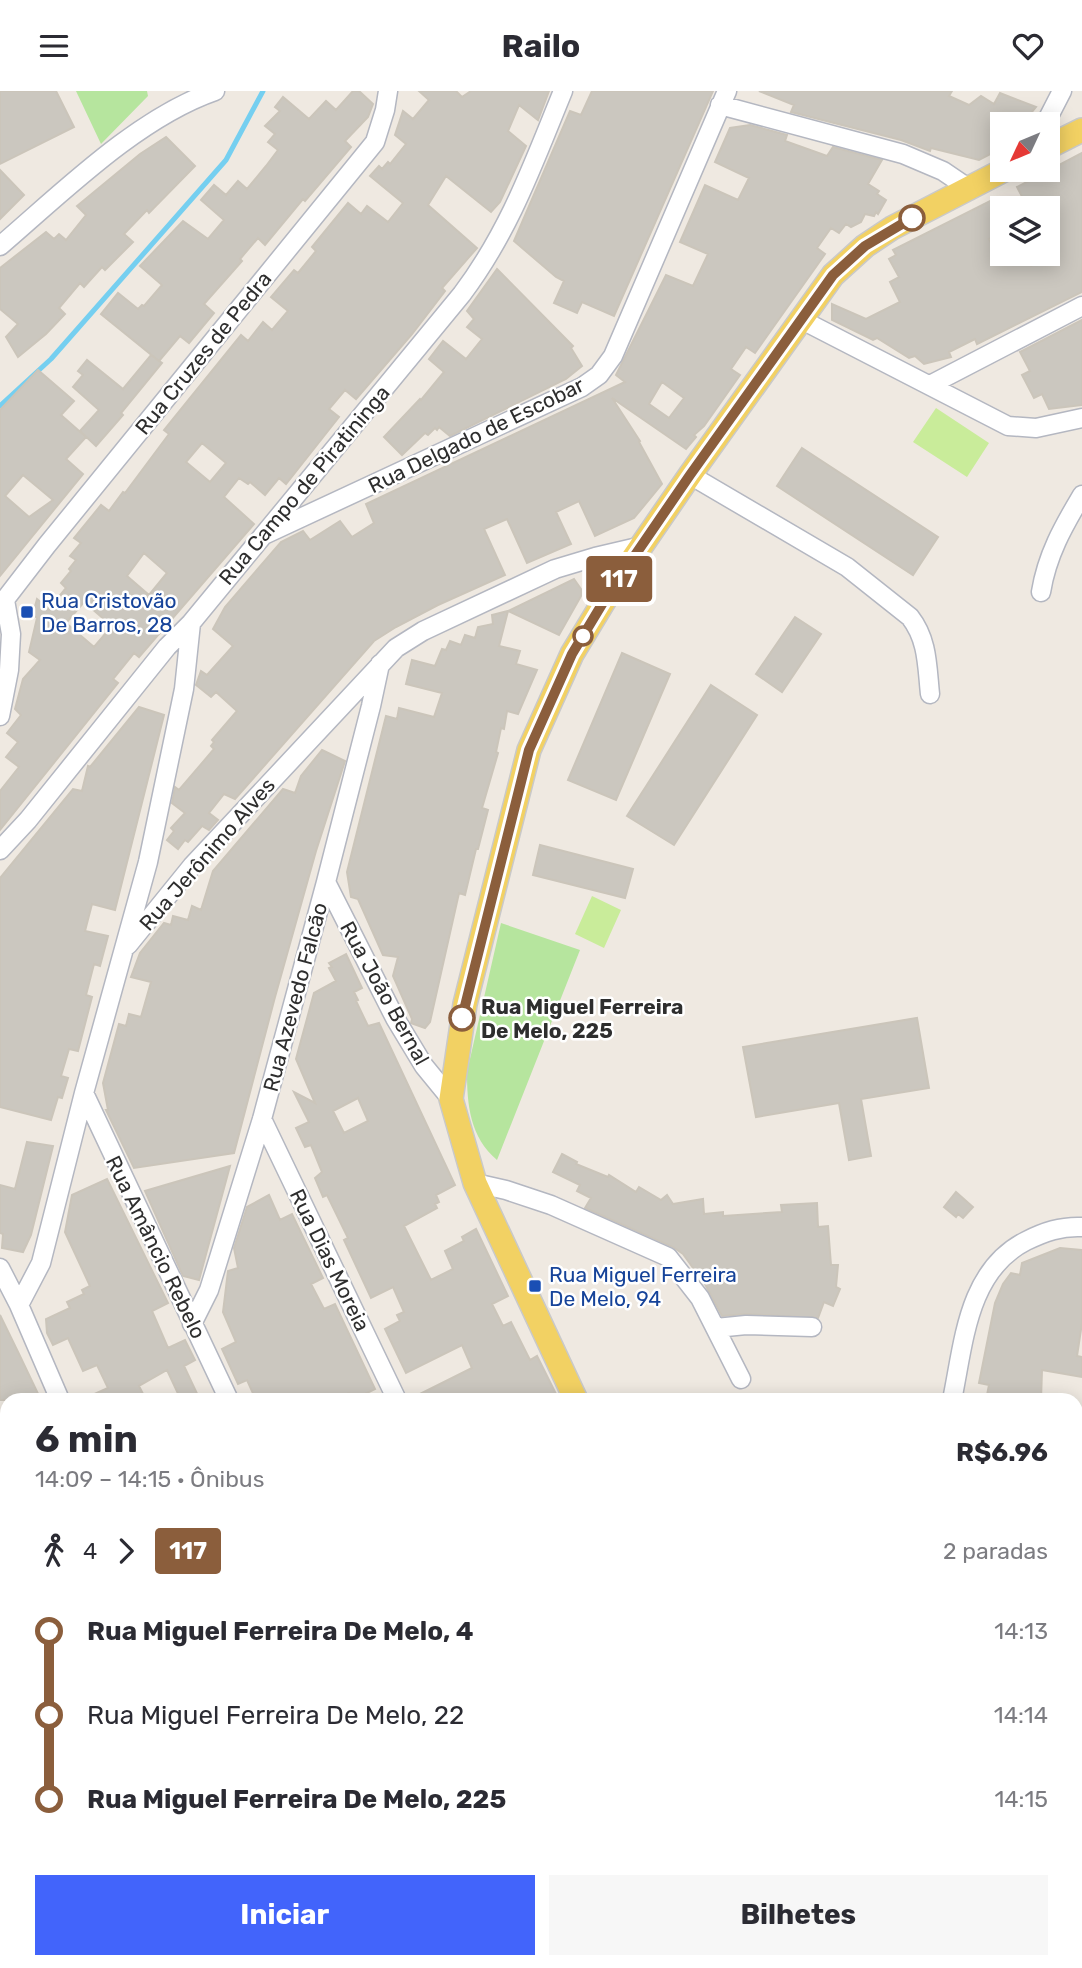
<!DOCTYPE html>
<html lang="pt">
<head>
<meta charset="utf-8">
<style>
  body { margin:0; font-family:Rubik,sans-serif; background:#f7f7f7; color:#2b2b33; height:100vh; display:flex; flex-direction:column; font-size:26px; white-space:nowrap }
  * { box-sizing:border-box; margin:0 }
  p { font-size:23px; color:#7c7c81 }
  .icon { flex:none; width:38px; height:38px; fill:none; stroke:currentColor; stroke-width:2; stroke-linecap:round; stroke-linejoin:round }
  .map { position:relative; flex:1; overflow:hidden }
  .sheet { position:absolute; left:0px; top:1302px; width:1083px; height:576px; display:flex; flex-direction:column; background:#fff; border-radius:21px 21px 0 0; box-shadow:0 4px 18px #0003 }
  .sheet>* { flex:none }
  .badge { padding:0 14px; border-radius:5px; font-size:24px; line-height:46px }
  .needle { width:46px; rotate:226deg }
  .controls { position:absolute; left:990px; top:21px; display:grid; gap:14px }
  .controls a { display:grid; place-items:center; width:70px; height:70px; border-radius:0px; background:#fff; box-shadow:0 4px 18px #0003; font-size:35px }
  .map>.badge { position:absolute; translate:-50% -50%; box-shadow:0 0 0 4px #fff }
  .legs { display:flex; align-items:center; gap:10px; height:77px; padding:0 35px; font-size:23px }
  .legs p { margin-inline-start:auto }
  .headline { display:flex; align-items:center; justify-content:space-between; height:119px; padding:0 35px }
  h1 { font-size:38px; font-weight:700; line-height:52px }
  .action { display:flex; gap:14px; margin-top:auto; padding:14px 35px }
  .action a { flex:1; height:80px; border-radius:0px; background:#4264fb; color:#fff; font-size:28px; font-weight:700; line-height:80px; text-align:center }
  .action a+a { background:#f7f7f7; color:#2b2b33 }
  ul { padding:0 35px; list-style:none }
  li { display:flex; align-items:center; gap:24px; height:84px; font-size:26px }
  li i { display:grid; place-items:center; width:10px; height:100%; margin:0 9px; background:currentColor }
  li i::after { content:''; width:18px; height:18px; margin:-9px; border:5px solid; border-radius:50%; background:#fff }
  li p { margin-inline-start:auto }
  li:first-child i { background:linear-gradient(#0000 50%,currentColor 0) }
  li:last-child i { background:linear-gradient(currentColor 50%,#0000 0) }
  header { display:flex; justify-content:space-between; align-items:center; height:91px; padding:0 35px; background:#fff; font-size:32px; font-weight:700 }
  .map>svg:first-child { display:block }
  .green { fill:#b6e59e }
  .pitch { fill:#c9ec9a }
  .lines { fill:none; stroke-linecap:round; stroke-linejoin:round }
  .stream { stroke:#75cff0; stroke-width:5 }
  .building { fill:#cbc7bf; stroke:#cbc5ba; stroke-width:2; fill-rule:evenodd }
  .minor-casing { stroke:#b4b7c1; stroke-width:21 }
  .major-casing { stroke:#c9c9c9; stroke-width:26 }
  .minor { stroke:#fff; stroke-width:18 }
  .major { stroke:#f2d163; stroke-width:23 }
  .line-1-casing { stroke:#fff; stroke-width:16 }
  .line-1 { stroke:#8b5e3c; stroke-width:10 }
  .stop-1-dot { fill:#fff; stroke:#8b5e3c; stroke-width:3.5 }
  .transit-dot { fill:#1a4fb4; stroke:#fff; stroke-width:2.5 }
  .labels { text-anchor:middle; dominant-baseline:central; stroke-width:5; stroke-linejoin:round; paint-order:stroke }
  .street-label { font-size:21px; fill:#2e2e2e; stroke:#fff }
  .transit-label { font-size:21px; fill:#164399; stroke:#fff; text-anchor:start }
  .stop-label { font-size:21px; font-weight:bold; fill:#2e2e2e; stroke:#fff; text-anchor:start }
</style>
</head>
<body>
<header><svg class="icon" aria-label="menu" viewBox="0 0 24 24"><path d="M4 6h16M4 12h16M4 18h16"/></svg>Railo<svg class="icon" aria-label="heart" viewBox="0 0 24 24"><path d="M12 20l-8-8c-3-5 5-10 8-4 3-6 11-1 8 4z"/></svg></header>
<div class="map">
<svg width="1082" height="1877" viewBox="0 0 1082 1877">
  <rect width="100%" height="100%" fill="#efe9e1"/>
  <path class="green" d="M 76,0 L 147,0 L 148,5 L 101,53 Z
    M 501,832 L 580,859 L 497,1069 C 470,1046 467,1014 467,981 Z"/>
  <path class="pitch" d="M 936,317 L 989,352 L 967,386 L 913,351 Z
    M 592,805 L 621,819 L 604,857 L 575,843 Z"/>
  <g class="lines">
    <path class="stream" d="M 0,315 L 51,268 L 226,69 L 263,0"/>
  </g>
  <path class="building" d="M 0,0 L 56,0 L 74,36 L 0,73 Z
    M 353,0 L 359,0 L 373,13 L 368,26 L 345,50 L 351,56 L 305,110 L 303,108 L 265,154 L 258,147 L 240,168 L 242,170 L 204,213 L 214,222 L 189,252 L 180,245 L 159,270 L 101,223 L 118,202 L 138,218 L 142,214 L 144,215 L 162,194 L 140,175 L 183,130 L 208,148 L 224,129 L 201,109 L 214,94 L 226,104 L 238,90 L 247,98 L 266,75 L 278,59 L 268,51 L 275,43 L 265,35 L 280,20 L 275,16 L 283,6 L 309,28 L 326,10 L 336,19 Z
    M 419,0 L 456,0 L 462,6 L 471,0 L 549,0 L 538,29 L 519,14 L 508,40 L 526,55 L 500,111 L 491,121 L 446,85 L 428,114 L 477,157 L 442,197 L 445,200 L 412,243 L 356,308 L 345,299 L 329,318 L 339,326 L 286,393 L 279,387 L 265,404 L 250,391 L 248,393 L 239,387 L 224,406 L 254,433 L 139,566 L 134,562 L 113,588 L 118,592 L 0,739 L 0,700 L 19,676 L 6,666 L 18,651 L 7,642 L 21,624 L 15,618 L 23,588 L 40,569 L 29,561 L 37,527 L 33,523 L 37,508 L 49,518 L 66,497 L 61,492 L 71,480 L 69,478 L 76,469 L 70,465 L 81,452 L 74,447 L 101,414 L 109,420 L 123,401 L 125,402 L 169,343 L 164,339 L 241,244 L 248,250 L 263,231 L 272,239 L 288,220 L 271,206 L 294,179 L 298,182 L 316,160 L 312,156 L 348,112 L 361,123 L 367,115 L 388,131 L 403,112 L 370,85 L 379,75 L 382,78 L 388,71 L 390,73 L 406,53 L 395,44 L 403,20 L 413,28 L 429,9 ZM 202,352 L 226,372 L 210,391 L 186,371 ZM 144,462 L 167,482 L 149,504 L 127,485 ZM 84,511 L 112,535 L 94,556 L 66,532 Z
    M 592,0 L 713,0 L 614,225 L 582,211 L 577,222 L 554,212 L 564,190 L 556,186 L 514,150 L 570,20 L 581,24 Z
    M 759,0 L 952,0 L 949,5 L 969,14 L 981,5 L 994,13 L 1000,2 L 1036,16 L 1022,33 L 1003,33 L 1003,45 L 991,51 L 996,60 L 979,69 L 931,57 L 930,60 L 901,49 L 791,21 L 794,14 Z
    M 750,34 L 787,44 L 785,50 L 827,65 L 833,56 L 882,69 L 868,93 L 879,100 L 877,103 L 886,109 L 878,123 L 876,121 L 874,125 L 865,123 L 861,131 L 851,136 L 846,133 L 839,142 L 831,137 L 817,157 L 825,163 L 755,262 L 746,256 L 731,278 L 740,284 L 704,335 L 694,344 L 696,346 L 686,358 L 612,307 L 640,350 L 639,351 L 662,393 L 634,427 L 595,445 L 579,410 L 556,421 L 571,453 L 527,472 L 507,428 L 484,438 L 505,484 L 438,514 L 396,536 L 374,550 L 235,708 L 224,703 L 209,722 L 218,729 L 209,739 L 202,735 L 188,751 L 185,749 L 178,758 L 167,749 L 174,740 L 171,737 L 185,722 L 172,712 L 175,696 L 179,699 L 214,658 L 211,655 L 214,651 L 212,649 L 237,620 L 216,601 L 211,606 L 196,594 L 201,580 L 207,584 L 233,555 L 213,538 L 225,516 L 281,451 L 303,440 L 310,449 L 340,430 L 352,446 L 374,432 L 366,413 L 625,291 L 616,284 L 666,184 L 693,195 L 708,163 L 680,151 L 705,94 L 738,109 L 749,87 L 715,71 L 730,37 ZM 662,291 L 684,307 L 669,327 L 649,313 Z
    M 166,46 L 195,75 L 149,122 L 147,119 L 124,143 L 133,151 L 105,179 L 102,176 L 84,196 L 80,192 L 59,217 L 65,223 L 46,243 L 18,266 L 6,246 L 18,233 L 0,218 L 0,177 L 46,141 L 54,148 L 59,143 L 66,149 L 86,124 L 77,115 L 140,63 Z
    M 1082,62 L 1082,201 L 977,253 L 975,248 L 949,261 L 951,266 L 924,273 L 915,265 L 909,267 L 877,247 L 873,249 L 832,229 L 832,213 L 866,228 L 900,211 L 890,191 L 899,186 L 889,168 L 896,164 L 893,159 L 996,107 L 1003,120 L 1003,141 L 989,148 L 1002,173 L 1025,163 L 1031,175 L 1052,165 L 1048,157 L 1048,117 L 1028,117 L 1017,96 Z
    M 0,79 L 24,104 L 0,128 Z
    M 497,178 L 573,255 L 571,257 L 582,275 L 566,288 L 450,345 L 439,336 L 437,339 L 435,337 L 428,344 L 425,342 L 402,364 L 384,346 L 420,308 L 421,309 L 444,281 L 429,268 L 443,250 L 466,268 L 482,248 L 467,236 L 474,228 L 467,220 Z
    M 1082,229 L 1082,314 L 1049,318 L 1042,303 L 1034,307 L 1022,284 L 1030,280 L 1020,261 Z
    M 151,264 L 162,272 L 121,322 L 123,324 L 96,355 L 80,340 L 99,319 L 73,296 L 83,284 L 78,280 L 87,269 L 123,298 Z
    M 38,279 L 74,310 L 61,324 L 86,346 L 66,368 L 83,383 L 0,485 L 0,319 ZM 23,384 L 53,409 L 29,426 L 5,405 Z
    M 802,357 L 938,446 L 913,484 L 777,395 Z
    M 574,488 L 581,498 L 581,505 L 559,544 L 508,520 Z
    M 508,520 L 499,555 L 520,560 L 516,573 L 537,579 L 518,623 L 507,620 L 504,638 L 501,637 L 496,661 L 498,662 L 482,717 L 488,719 L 478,758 L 476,758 L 465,804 L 459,802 L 430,931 L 425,937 L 411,932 L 412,928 L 393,885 L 398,866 L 383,864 L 358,808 L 351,806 L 347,781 L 386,625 L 397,628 L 399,617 L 434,626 L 442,602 L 406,593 L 412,569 L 435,575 L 442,558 L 446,559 L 450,550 L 461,554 L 465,544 L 475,547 L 478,536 L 493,533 L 492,524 Z
    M 795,526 L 821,543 L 782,601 L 756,583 Z
    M 622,562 L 670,583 L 616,709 L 568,689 Z
    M 711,594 L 757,624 L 674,754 L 627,725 Z
    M 139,616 L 164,624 L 115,819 L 92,813 L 85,840 L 108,845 L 100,875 L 94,873 L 86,904 L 92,906 L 78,960 L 69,958 L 61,985 L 68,987 L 62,1007 L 58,1006 L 51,1029 L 0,1016 L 0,787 L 73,698 L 82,700 L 88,675 L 90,676 Z
    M 322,659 L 345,670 L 316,760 L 275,906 L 234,1062 L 134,1077 L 106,1019 L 108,1019 L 103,992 L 119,933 L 126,935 L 129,923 L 141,926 L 151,891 L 131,886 L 140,862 L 164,832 L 171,834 L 173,825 L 188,829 L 192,815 L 201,819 L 213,780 L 283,698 L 295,702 L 301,685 Z
    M 540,754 L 633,778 L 625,807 L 533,784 Z
    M 346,863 L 362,897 L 354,901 L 358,909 L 356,910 L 368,935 L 379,932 L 455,1094 L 436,1104 L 439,1111 L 435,1113 L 437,1117 L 404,1135 L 431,1189 L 453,1178 L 445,1160 L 464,1150 L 462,1146 L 476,1138 L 508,1205 L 492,1213 L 503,1235 L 511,1231 L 530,1269 L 537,1265 L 559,1309 L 408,1309 L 472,1277 L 462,1254 L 406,1282 L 385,1238 L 400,1230 L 397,1224 L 404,1221 L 393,1196 L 371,1207 L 344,1149 L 348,1147 L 327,1104 L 323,1106 L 315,1087 L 322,1081 L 311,1054 L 305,1056 L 296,1037 L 309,1031 L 294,1001 L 315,1012 L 296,968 L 314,902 L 336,890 L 329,877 L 332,876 L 329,872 ZM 358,1007 L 368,1030 L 344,1042 L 333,1020 Z
    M 917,927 L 929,997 L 861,1008 L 871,1065 L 849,1069 L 839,1012 L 756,1026 L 743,956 Z
    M 27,1051 L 53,1055 L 31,1144 L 23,1161 L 2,1157 L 3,1143 L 0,1142 L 0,1094 L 15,1098 Z
    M 562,1063 L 577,1071 L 576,1073 L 603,1084 L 608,1086 L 609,1084 L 636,1101 L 639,1096 L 661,1109 L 667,1104 L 673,1113 L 703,1108 L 704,1123 L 723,1121 L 723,1125 L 782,1121 L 781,1114 L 817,1112 L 818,1136 L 828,1135 L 831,1174 L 838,1174 L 836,1196 L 840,1198 L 833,1215 L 824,1211 L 818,1227 L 746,1223 L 722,1225 L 699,1182 L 696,1181 L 683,1163 L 673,1156 L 585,1117 L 591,1107 L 577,1100 L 580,1094 L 553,1081 Z
    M 230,1075 L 199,1189 L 183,1185 L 145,1100 Z
    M 107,1088 L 168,1212 L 152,1220 L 168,1257 L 185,1249 L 195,1269 L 184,1275 L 200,1309 L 181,1309 L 167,1279 L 139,1295 L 146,1309 L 81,1309 L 108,1297 L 97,1274 L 83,1280 L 68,1247 L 53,1254 L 47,1242 L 46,1228 L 70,1217 L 67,1211 L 84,1203 L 82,1199 L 90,1195 L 65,1141 L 72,1104 Z
    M 956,1101 L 973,1116 L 963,1127 L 958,1123 L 956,1126 L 944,1116 Z
    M 269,1104 L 280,1129 L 292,1123 L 323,1187 L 311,1193 L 324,1218 L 335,1213 L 375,1298 L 353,1309 L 349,1302 L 335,1309 L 256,1309 L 247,1289 L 238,1293 L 222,1258 L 236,1251 L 223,1221 L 228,1180 L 238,1177 L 234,1157 L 247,1116 Z
    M 1060,1157 L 1082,1159 L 1082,1232 L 1077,1265 L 1082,1266 L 1082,1286 L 1042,1279 L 1041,1309 L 986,1309 L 989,1294 L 979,1292 L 995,1212 L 1003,1193 L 1011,1182 L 1020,1184 L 1022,1172 Z
    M 0,1224 L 19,1263 L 41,1309 L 0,1309 Z"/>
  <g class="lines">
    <g class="minor-casing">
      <path id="minor" d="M 720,14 L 903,63 L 943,80 L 968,97
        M 1045,33 L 1062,0
        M 0,155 C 62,102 137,27 215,0
        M 802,229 L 1008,335 L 1036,337 L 1082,327
        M 930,294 L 1082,215
        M 690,384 L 847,476 L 910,526 C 928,549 927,575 930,603
        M 266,443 L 582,296 L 599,284 L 613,265 L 727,0
        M 595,466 L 607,505
        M 1041,501 C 1047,464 1063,436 1082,404
        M 0,515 L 47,454 L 375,51 L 385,19 L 388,0
        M 0,625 L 9,579 L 11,543 L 5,509
        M 0,759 L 28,729 L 167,556 L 191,532 L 462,203 C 510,139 533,73 563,0
        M 326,791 L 395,927 L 424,975 L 451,1008
        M 128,854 L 192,775 L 396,557 L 423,540 L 555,478 L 595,466 L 642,455
        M 84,1002 L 229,1309
        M 262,1028 L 397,1309
        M 475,1092 L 506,1099 L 551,1114 L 668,1166 L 700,1207 L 741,1288
        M 0,1177 L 19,1214 L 60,1309
        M 19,1214 L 41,1172 L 84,1002 L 148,771 L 184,598 L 191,532
        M 192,1233 L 209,1199 L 262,1028 L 326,791 L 371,615 L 380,573
        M 716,1237 L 746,1234 L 812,1236
        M 952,1309 C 964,1252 967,1180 1026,1150 C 1044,1141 1061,1135 1082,1136
        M 1076,1443 L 1082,1436
        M 1076,1512 L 1082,1517
        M 0,1546 L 7,1561
        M 1076,1654 L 1082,1656
        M 1076,1746 L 1082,1748
        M 1076,1828 L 1082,1832
        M 126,1871 L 127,1877
        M 841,1871 L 848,1877
        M 972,1871 L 980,1877
        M 226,1877 L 227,1871
        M 545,1877 L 546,1871
        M 644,1877 L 648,1871
        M 775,1877 L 782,1871"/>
    </g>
    <g class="major-casing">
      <path id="major" d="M 1048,56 L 1082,39
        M 576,1309 L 475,1092 L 451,1008 L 465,913 L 529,659 L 572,563 L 607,505 L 690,384 L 833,184 L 865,155 L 892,137 L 1004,79
        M 391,1877 L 392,1871"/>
    </g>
    <use href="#minor" class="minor"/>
    <use href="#major" class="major"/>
  </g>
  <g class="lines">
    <g class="line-1-casing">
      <path id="line-1" d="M 462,927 L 529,659 L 572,563 L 607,505 L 690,384 L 833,184 L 865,155 L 912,127"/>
    </g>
    <use href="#line-1" class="line-1"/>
  </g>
  <g class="stop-1-dot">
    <circle cx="912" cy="127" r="12"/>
    <circle cx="583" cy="545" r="9"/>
    <circle cx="462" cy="927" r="12"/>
  </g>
  <g class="transit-dot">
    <rect x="20" y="514" width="14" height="14" rx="3.5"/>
    <rect x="528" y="1188" width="14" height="14" rx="3.5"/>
  </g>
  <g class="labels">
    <g class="street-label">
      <text transform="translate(203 262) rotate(-51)">Rua Cruzes de Pedra</text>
      <text transform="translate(476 344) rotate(-26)">Rua Delgado de Escobar</text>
      <text transform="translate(304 394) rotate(-50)">Rua Campo de Piratininga</text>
      <text transform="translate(207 763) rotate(-49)">Rua Jerônimo Alves</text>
      <text transform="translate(385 902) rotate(61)">Rua João Bernal</text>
      <text transform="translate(295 906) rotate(-75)">Rua Azevedo Falcão</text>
      <text transform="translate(156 1156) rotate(64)">Rua Amâncio Rebelo</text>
      <text transform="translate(330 1169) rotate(64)">Rua Dias Moreia</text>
    </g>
    <g class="transit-label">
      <text x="41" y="509">Rua Cristovão<tspan x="41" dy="24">De Barros, 28</tspan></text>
      <text x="549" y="1183">Rua Miguel Ferreira<tspan x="549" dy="24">De Melo, 94</tspan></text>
    </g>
    <g class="stop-label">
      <text x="481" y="915">Rua Miguel Ferreira<tspan x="481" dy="24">De Melo, 225</tspan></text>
    </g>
  </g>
</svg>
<div class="controls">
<a><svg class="needle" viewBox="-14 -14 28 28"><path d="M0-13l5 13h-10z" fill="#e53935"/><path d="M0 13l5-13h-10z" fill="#7c7c81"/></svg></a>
<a><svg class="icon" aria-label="layers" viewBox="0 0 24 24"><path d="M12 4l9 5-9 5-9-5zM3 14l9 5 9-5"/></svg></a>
</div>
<b class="badge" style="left:619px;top:488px;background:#8b5e3c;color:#fff">117</b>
<section class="sheet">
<div class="headline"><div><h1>6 min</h1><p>14:09 – 14:15 · Ônibus</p></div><b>R$6.96</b></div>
<div class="legs"><svg class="icon" aria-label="walk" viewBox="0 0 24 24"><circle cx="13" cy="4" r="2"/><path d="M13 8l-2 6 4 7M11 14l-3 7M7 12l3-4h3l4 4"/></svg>4<svg class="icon" aria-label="forward" viewBox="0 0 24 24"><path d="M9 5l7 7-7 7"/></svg><b class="badge" style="background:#8b5e3c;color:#fff">117</b><p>2 paradas</p></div>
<ul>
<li><i style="color:#8b5e3c"></i><b>Rua Miguel Ferreira De Melo, 4</b><p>14:13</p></li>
<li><i style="color:#8b5e3c"></i><span>Rua Miguel Ferreira De Melo, 22</span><p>14:14</p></li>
<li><i style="color:#8b5e3c"></i><b>Rua Miguel Ferreira De Melo, 225</b><p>14:15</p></li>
</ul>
<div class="action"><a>Iniciar</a><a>Bilhetes</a></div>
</section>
</div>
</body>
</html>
